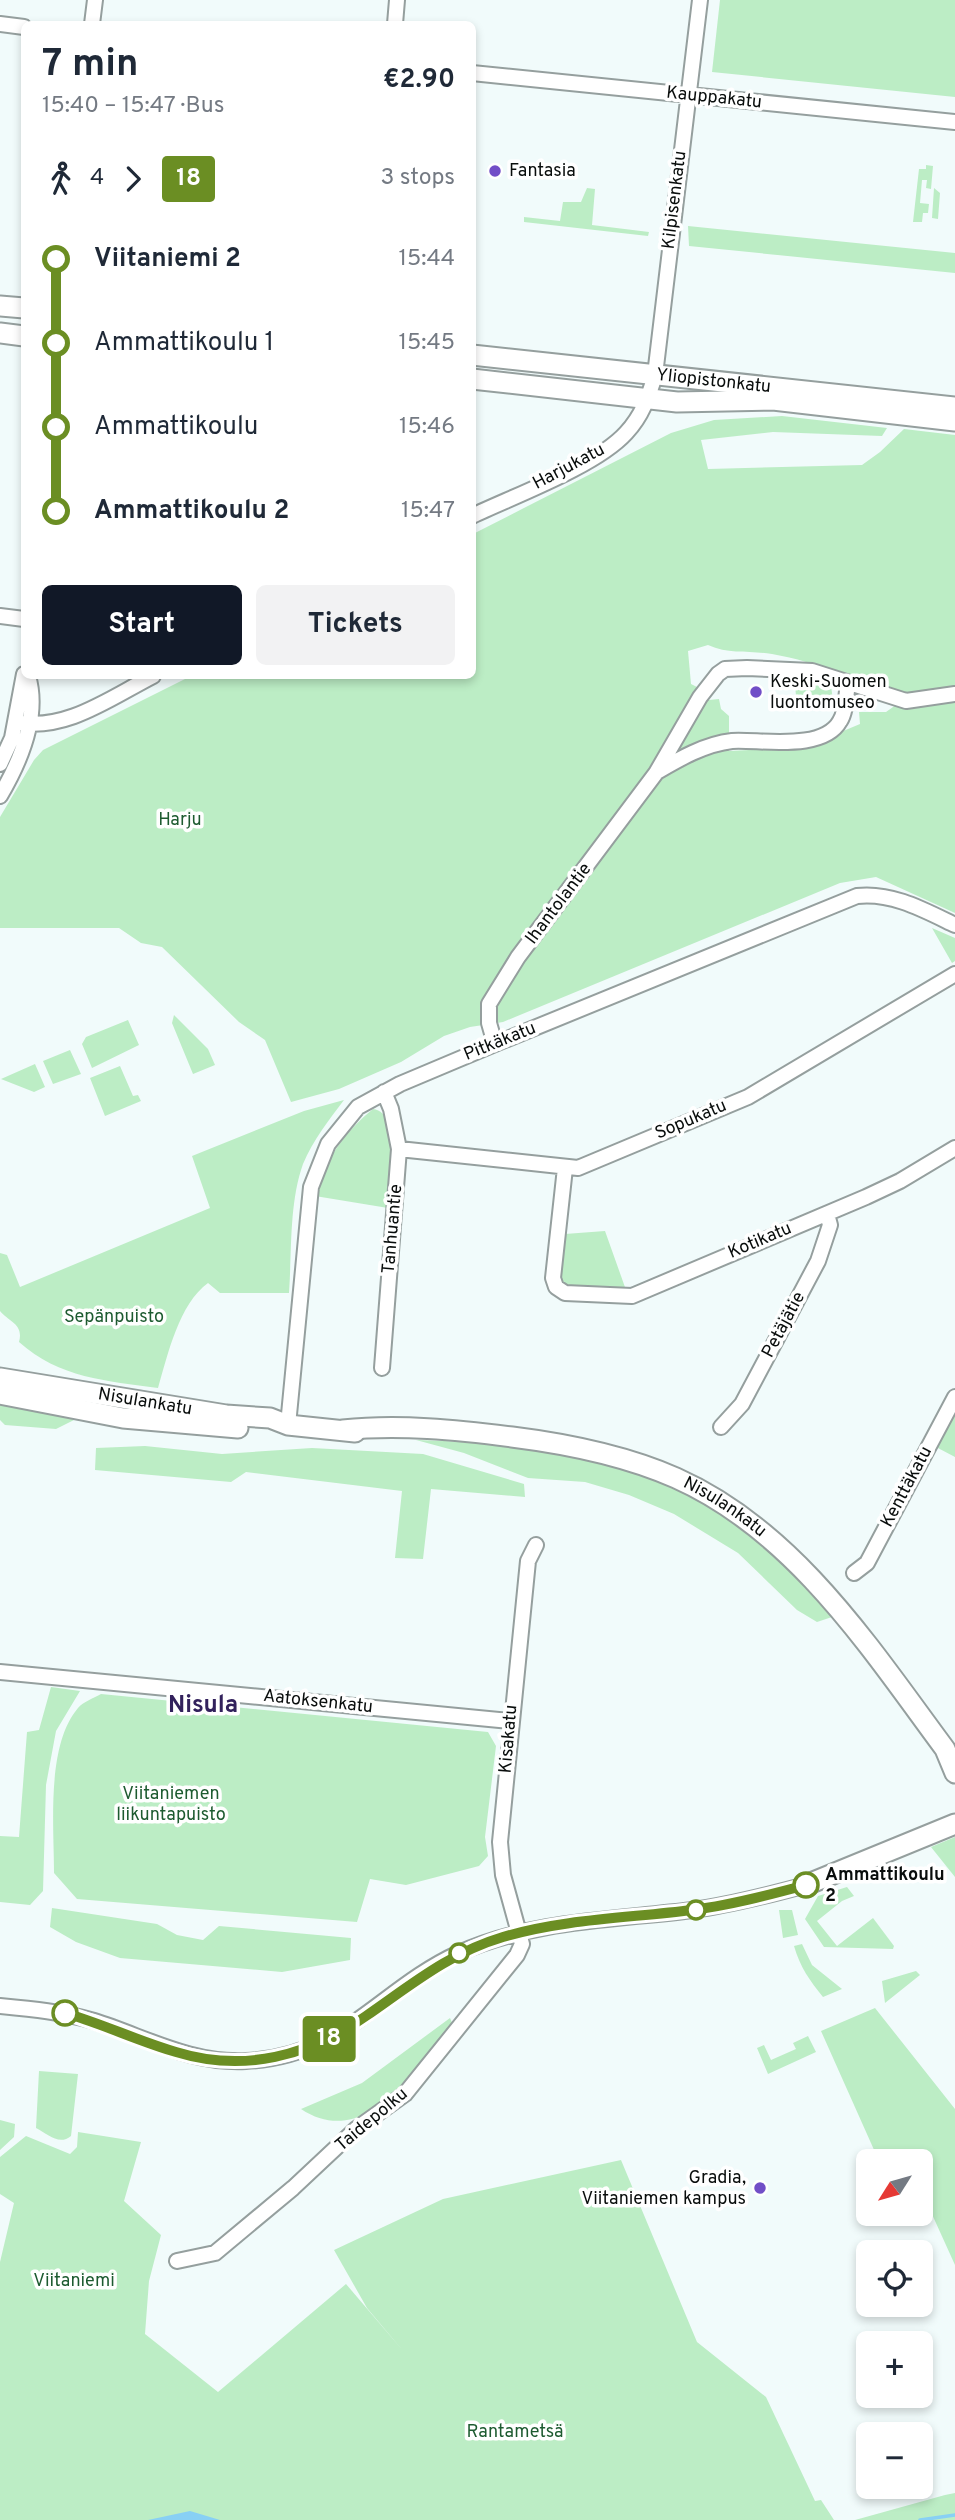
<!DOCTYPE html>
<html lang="en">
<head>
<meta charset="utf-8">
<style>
  body { margin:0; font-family:Overpass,sans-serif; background:#f2f2f3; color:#1f2937; height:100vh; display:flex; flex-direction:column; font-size:26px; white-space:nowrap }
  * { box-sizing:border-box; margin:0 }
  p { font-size:23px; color:#747a83 }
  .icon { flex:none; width:38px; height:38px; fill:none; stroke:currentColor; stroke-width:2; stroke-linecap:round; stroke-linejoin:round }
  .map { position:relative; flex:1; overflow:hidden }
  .details { position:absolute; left:21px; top:21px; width:455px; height:658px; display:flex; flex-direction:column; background:#fff; border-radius:10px; box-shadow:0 4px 10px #0003 }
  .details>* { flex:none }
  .badge { padding:0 14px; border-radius:5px; font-size:24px; line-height:46px }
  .needle { width:46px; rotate:233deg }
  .controls { position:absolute; left:856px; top:2149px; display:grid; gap:14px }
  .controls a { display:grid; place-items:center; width:77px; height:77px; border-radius:10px; background:#fff; box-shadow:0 4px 10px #0003; font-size:35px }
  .map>.badge { position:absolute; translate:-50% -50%; box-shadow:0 0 0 4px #fff }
  .legs { display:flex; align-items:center; gap:10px; height:77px; padding:0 21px; font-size:23px }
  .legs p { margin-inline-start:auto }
  .overview { display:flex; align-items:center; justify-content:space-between; height:119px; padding:0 21px }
  h1 { font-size:38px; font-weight:700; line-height:52px }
  .action { display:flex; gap:14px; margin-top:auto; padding:14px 21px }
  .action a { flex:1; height:80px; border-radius:10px; background:#111827; color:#fff; font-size:28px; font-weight:700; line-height:80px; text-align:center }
  .action a+a { background:#f2f2f3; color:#1f2937 }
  ul { padding:0 21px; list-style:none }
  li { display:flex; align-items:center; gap:24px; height:84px; font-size:26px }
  li i { display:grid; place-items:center; width:10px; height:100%; margin:0 9px; background:currentColor }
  li i::after { content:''; width:18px; height:18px; margin:-9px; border:5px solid; border-radius:50%; background:#fff }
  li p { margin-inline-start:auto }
  li:first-child i { background:linear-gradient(#0000 50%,currentColor 0) }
  li:last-child i { background:linear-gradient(currentColor 50%,#0000 0) }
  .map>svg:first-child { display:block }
  .green { fill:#bcedc5; fill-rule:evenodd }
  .water { fill:#88d0f4 }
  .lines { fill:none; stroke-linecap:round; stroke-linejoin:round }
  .stream { stroke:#88d0f4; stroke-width:3.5 }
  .street-casing { stroke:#959f9e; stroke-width:18 }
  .secondary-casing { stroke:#959f9e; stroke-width:23 }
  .street { stroke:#fff; stroke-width:14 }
  .secondary { stroke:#fff; stroke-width:19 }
  .line-1-casing { stroke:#fff; stroke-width:16 }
  .line-1 { stroke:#6b8e23; stroke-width:10 }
  .poi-dot { fill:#714ec7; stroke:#fff; stroke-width:2.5 }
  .stop-1-dot { fill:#fff; stroke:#6b8e23; stroke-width:3.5 }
  .labels { text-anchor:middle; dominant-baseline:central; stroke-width:7; stroke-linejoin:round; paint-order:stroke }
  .street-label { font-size:18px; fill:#090d0c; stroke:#fff }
  .poi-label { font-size:18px; fill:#090d0c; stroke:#fff; text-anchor:start }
  .park-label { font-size:18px; fill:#1d5b30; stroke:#fff }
  .stop-label { font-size:18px; font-weight:bold; fill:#090d0c; stroke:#fff; text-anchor:start }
  .district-label { font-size:24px; font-weight:bold; fill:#32215c; stroke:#fff }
</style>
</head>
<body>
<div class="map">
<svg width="955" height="2520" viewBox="0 0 955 2520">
  <rect width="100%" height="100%" fill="#f1fbfb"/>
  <path class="green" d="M 720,0 L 955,0 L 955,97 L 712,72 Z
    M 926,165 L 933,166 L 931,189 L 926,188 L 927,180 L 922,180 L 920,203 L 929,204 L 928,213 L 923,213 L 922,222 L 913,222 L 919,169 L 926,169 Z
    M 587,188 L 595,189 L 592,225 L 649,232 L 648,236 L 524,222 L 524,217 L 560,221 L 563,202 L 581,202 Z
    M 934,188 L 940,193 L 938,219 L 932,218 Z
    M 688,226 L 955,253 L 955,273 L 689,246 Z
    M 782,416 L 887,428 L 882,436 L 773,432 L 701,440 L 708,469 L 862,465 L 880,452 L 904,429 L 955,435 L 955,913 L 876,877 L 840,883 L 503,1022 L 470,1027 L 444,1036 L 401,1062 L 339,1089 L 291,1102 L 265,1040 L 239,1022 L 162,947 L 141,943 L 119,928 L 0,928 L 0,817 L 34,760 L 43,750 L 191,676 L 472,676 L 473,534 L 671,433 L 714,420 ZM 708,645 C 730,655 749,650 772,654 C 819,662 858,681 900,702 L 886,712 L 859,712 L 860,724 L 805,747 L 729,751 L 729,716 L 721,709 L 719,699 L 709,700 L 696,693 L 697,687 L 691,684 L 688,651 Z
    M 803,682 L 831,686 L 833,700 L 796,696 L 795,684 Z
    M 932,928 L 955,938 L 955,961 L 952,963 Z
    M 174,1015 L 208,1049 L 215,1065 L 193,1074 L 172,1023 Z
    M 128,1020 L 139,1045 L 92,1068 L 82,1044 L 86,1037 Z
    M 70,1050 L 81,1074 L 53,1084 L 43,1061 Z
    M 35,1064 L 45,1087 L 34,1092 L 1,1079 Z
    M 120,1066 L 133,1096 L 138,1095 L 141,1101 L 105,1116 L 90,1078 Z
    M 344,1100 C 329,1120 313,1140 303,1164 C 289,1203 292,1251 289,1293 L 220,1293 L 208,1283 C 179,1304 168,1354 158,1388 C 107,1381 59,1378 19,1342 C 24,1324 9,1322 0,1311 L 0,1253 L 7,1255 L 20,1287 L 210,1208 L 192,1156 L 304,1111 Z
    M 373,1109 C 402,1112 390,1186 388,1208 L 315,1196 C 325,1159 344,1133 373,1109 Z
    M 605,1231 L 626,1290 L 567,1286 L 560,1278 L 565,1234 Z
    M 0,1404 L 70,1413 L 74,1420 L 56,1429 L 5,1425 L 0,1420 Z
    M 955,1410 L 955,1457 L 936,1447 Z
    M 416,1440 C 493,1442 575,1450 648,1475 C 688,1488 730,1516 763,1542 C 789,1564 810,1591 832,1617 L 817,1622 L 797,1610 L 738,1553 L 674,1514 L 629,1495 L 585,1482 L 528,1478 L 464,1453 Z
    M 145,1446 L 222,1454 L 312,1448 L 423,1454 L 524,1484 L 525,1497 L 431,1489 L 423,1559 L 395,1558 L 402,1491 L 246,1472 L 231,1482 L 95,1470 L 96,1448 Z
    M 51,1687 L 80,1691 L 56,1731 L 46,1785 L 43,1891 L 30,1905 L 0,1902 L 0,1836 L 19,1837 L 27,1732 L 39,1730 Z
    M 101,1694 L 488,1732 L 496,1746 L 485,1837 L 488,1856 L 479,1866 L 406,1885 L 370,1879 L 357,1922 L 77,1899 L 54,1873 C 54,1825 46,1746 78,1708 C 83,1702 94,1698 101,1694 Z
    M 955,1837 L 955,1877 L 931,1847 Z
    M 847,1887 L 854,1896 L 842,1901 L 817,1921 L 837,1946 L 873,1918 L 894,1946 L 893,1949 L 824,1947 L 805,1919 L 818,1896 Z
    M 52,1908 L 157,1924 L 177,1935 L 203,1940 L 219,1926 L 351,1938 L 350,1960 L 282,1972 L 120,1958 L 76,1942 L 50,1927 Z
    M 779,1910 L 792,1910 L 798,1935 L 783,1938 Z
    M 802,1944 L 812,1965 L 842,1989 L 823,1997 C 810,1981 800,1967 794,1946 Z
    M 916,1971 L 920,1975 L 885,2003 L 882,1981 Z
    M 875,2008 L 955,2109 L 955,2265 L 926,2201 L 921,2203 L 920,2161 L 879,2161 L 821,2031 Z
    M 450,2018 L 454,2027 C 419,2071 364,2151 301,2109 L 362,2083 Z
    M 808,2036 L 816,2052 L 768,2074 L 757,2048 L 764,2045 L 771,2060 L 796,2049 L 793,2043 Z
    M 39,2071 L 78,2074 L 71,2136 C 59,2146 48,2134 36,2128 Z
    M 0,2120 L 15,2124 L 14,2137 L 0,2150 Z
    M 78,2132 L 141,2142 L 124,2201 L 161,2235 L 149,2281 L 145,2334 L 218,2392 L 346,2284 L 404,2352 L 367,2308 L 334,2250 L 443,2199 L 621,2160 L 697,2342 L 766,2397 L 815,2501 L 821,2500 L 834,2520 L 0,2520 L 0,2262 L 14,2203 L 0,2194 L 0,2157 L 26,2136 L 70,2154 L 77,2147 Z
    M 955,2493 L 955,2520 L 855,2520 L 945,2495 Z"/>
  <path class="water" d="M 190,2511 L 220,2520 L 148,2520 Z"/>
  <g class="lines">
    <path class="stream" d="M 920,2520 L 955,2515"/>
    <g class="street-casing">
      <path id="street" d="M 0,24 L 24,27
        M 92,24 L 95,0
        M 395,24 L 397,0
        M 472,73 L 955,122
        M 472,516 C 514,496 596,466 626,433 C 642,416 649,396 655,375 L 700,0
        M 0,616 L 24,619
        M 16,722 C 65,732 110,698 153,676
        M 0,764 L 12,738 L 24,674
        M 657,772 C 679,759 705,744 732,741 C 759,739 823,752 840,721 C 846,712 846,695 848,684
        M 0,796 C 20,762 40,716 28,676
        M 495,1044 L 489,1023 L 489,1004 L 518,957 L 656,773 L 700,697 L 718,674 L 725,669 L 747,668 L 812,671 L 906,701 L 955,694
        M 399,1149 L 578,1168 L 748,1097 L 955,974
        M 565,1168 L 553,1278 L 556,1287 L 565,1293 L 632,1296 L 866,1197 L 900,1181 L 955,1148
        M 382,1368 L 399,1149 L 391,1109 L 384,1092
        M 288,1425 L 311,1187 L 328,1144 L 358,1107 L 400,1084 L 495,1044 L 857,896 C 892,892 924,910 955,925
        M 721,1427 L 742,1404 L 818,1261 L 830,1225 L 827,1214
        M 854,1573 L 867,1563 L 955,1397
        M 0,1672 L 510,1721
        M 0,2006 C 32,2009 63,2012 94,2021 C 145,2037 191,2064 246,2061 C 343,2057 380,1989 459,1953 C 533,1920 614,1920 693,1910 C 731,1905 769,1895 806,1885
        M 177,2261 L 215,2253 L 293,2188 L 356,2129 L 405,2094 L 517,1955 L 522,1944 L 503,1875 L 500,1842 L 528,1561 L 536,1545"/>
    </g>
    <g class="secondary-casing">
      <g id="secondary">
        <path d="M 0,306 L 24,308"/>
        <path d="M 0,333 L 24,336"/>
        <path id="s1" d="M 472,355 L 955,407"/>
        <path d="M 472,379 L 677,402 L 773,400 L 955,421"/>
        <path id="s2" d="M 0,1378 L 226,1415 L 270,1418 L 288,1425 L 355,1432"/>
        <path d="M 0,1394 L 123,1418 L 238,1428"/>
        <path id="s3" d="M 343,1430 C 398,1424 458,1430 512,1437 C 568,1444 624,1455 676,1478 C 795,1531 870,1648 945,1749 L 955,1773"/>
        <path d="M 806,1885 L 955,1824"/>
      </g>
    </g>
    <use href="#street" class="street"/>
    <use href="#secondary" class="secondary"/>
  </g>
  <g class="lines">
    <g class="line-1-casing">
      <path id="line-1" d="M 65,2013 C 103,2024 138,2041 176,2052 C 244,2073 309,2056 366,2016 C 411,1985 449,1953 503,1937 C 564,1919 629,1918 692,1910 C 731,1905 769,1895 806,1885"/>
    </g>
    <use href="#line-1" class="line-1"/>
  </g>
  <g class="poi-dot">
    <circle cx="495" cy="171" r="7"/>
    <circle cx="756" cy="692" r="7"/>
    <circle cx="760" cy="2188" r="7"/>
  </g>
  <g class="stop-1-dot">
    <circle cx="806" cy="1885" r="12"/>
    <circle cx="696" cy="1910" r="9"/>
    <circle cx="459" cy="1953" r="9"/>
    <circle cx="65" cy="2013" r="12"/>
  </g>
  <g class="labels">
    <g class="street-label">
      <text transform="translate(714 98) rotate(6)">Kauppakatu</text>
      <text transform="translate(675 200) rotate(-83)">Kilpisenkatu</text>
      <text stroke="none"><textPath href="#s1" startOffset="243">Yliopistonkatu</textPath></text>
      <text transform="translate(569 467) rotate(-28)">Harjukatu</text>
      <text transform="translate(559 904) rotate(-53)">Ihantolantie</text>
      <text transform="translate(500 1042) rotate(-22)">Pitkäkatu</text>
      <text transform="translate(691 1120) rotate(-23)">Sopukatu</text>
      <text transform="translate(393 1229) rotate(-85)">Tanhuantie</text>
      <text transform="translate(760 1241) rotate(-23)">Kotikatu</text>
      <text transform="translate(784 1325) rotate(-62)">Petäjätie</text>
      <text stroke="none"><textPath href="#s2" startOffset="147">Nisulankatu</textPath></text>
      <text transform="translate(907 1487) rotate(-62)">Kenttäkatu</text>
      <text stroke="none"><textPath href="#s3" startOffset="396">Nisulankatu</textPath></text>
      <text transform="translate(318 1702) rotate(6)">Aatoksenkatu</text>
      <text transform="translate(509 1739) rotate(-85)">Kisakatu</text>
      <text transform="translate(372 2120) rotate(-40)">Taidepolku</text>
    </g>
    <g class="poi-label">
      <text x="509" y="171">Fantasia</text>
      <text x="770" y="682">Keski-Suomen<tspan x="770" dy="21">luontomuseo</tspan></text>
      <text x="746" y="2178" text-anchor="end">Gradia,<tspan x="746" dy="21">Viitaniemen kampus</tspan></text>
    </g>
    <g class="park-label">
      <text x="180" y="820">Harju</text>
      <text x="114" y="1317">Sepänpuisto</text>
      <text x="171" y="1794">Viitaniemen<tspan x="171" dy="21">liikuntapuisto</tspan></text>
      <text x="74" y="2281">Viitaniemi</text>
      <text x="515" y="2432">Rantametsä</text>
    </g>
    <g class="stop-label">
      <text x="825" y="1875">Ammattikoulu<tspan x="825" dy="21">2</tspan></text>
    </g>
    <g class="district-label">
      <text x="203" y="1706">Nisula</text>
    </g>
  </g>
</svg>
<div class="controls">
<a><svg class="needle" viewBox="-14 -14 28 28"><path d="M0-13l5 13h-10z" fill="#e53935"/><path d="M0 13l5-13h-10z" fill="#747a83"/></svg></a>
<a><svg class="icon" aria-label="locate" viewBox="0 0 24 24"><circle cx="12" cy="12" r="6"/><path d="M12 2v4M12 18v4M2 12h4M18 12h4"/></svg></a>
<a>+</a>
<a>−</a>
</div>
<b class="badge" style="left:329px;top:2039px;background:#6b8e23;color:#fff">18</b>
<section class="details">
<div class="overview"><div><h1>7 min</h1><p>15:40 – 15:47 · Bus</p></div><b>€2.90</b></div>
<div class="legs"><svg class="icon" aria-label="walk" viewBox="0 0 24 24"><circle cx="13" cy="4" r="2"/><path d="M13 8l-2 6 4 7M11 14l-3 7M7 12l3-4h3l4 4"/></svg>4<svg class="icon" aria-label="forward" viewBox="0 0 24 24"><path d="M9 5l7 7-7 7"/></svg><b class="badge" style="background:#6b8e23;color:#fff">18</b><p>3 stops</p></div>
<ul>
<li><i style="color:#6b8e23"></i><b>Viitaniemi 2</b><p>15:44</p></li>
<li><i style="color:#6b8e23"></i><span>Ammattikoulu 1</span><p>15:45</p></li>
<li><i style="color:#6b8e23"></i><span>Ammattikoulu</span><p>15:46</p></li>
<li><i style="color:#6b8e23"></i><b>Ammattikoulu 2</b><p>15:47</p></li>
</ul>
<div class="action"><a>Start</a><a>Tickets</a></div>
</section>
</div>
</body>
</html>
